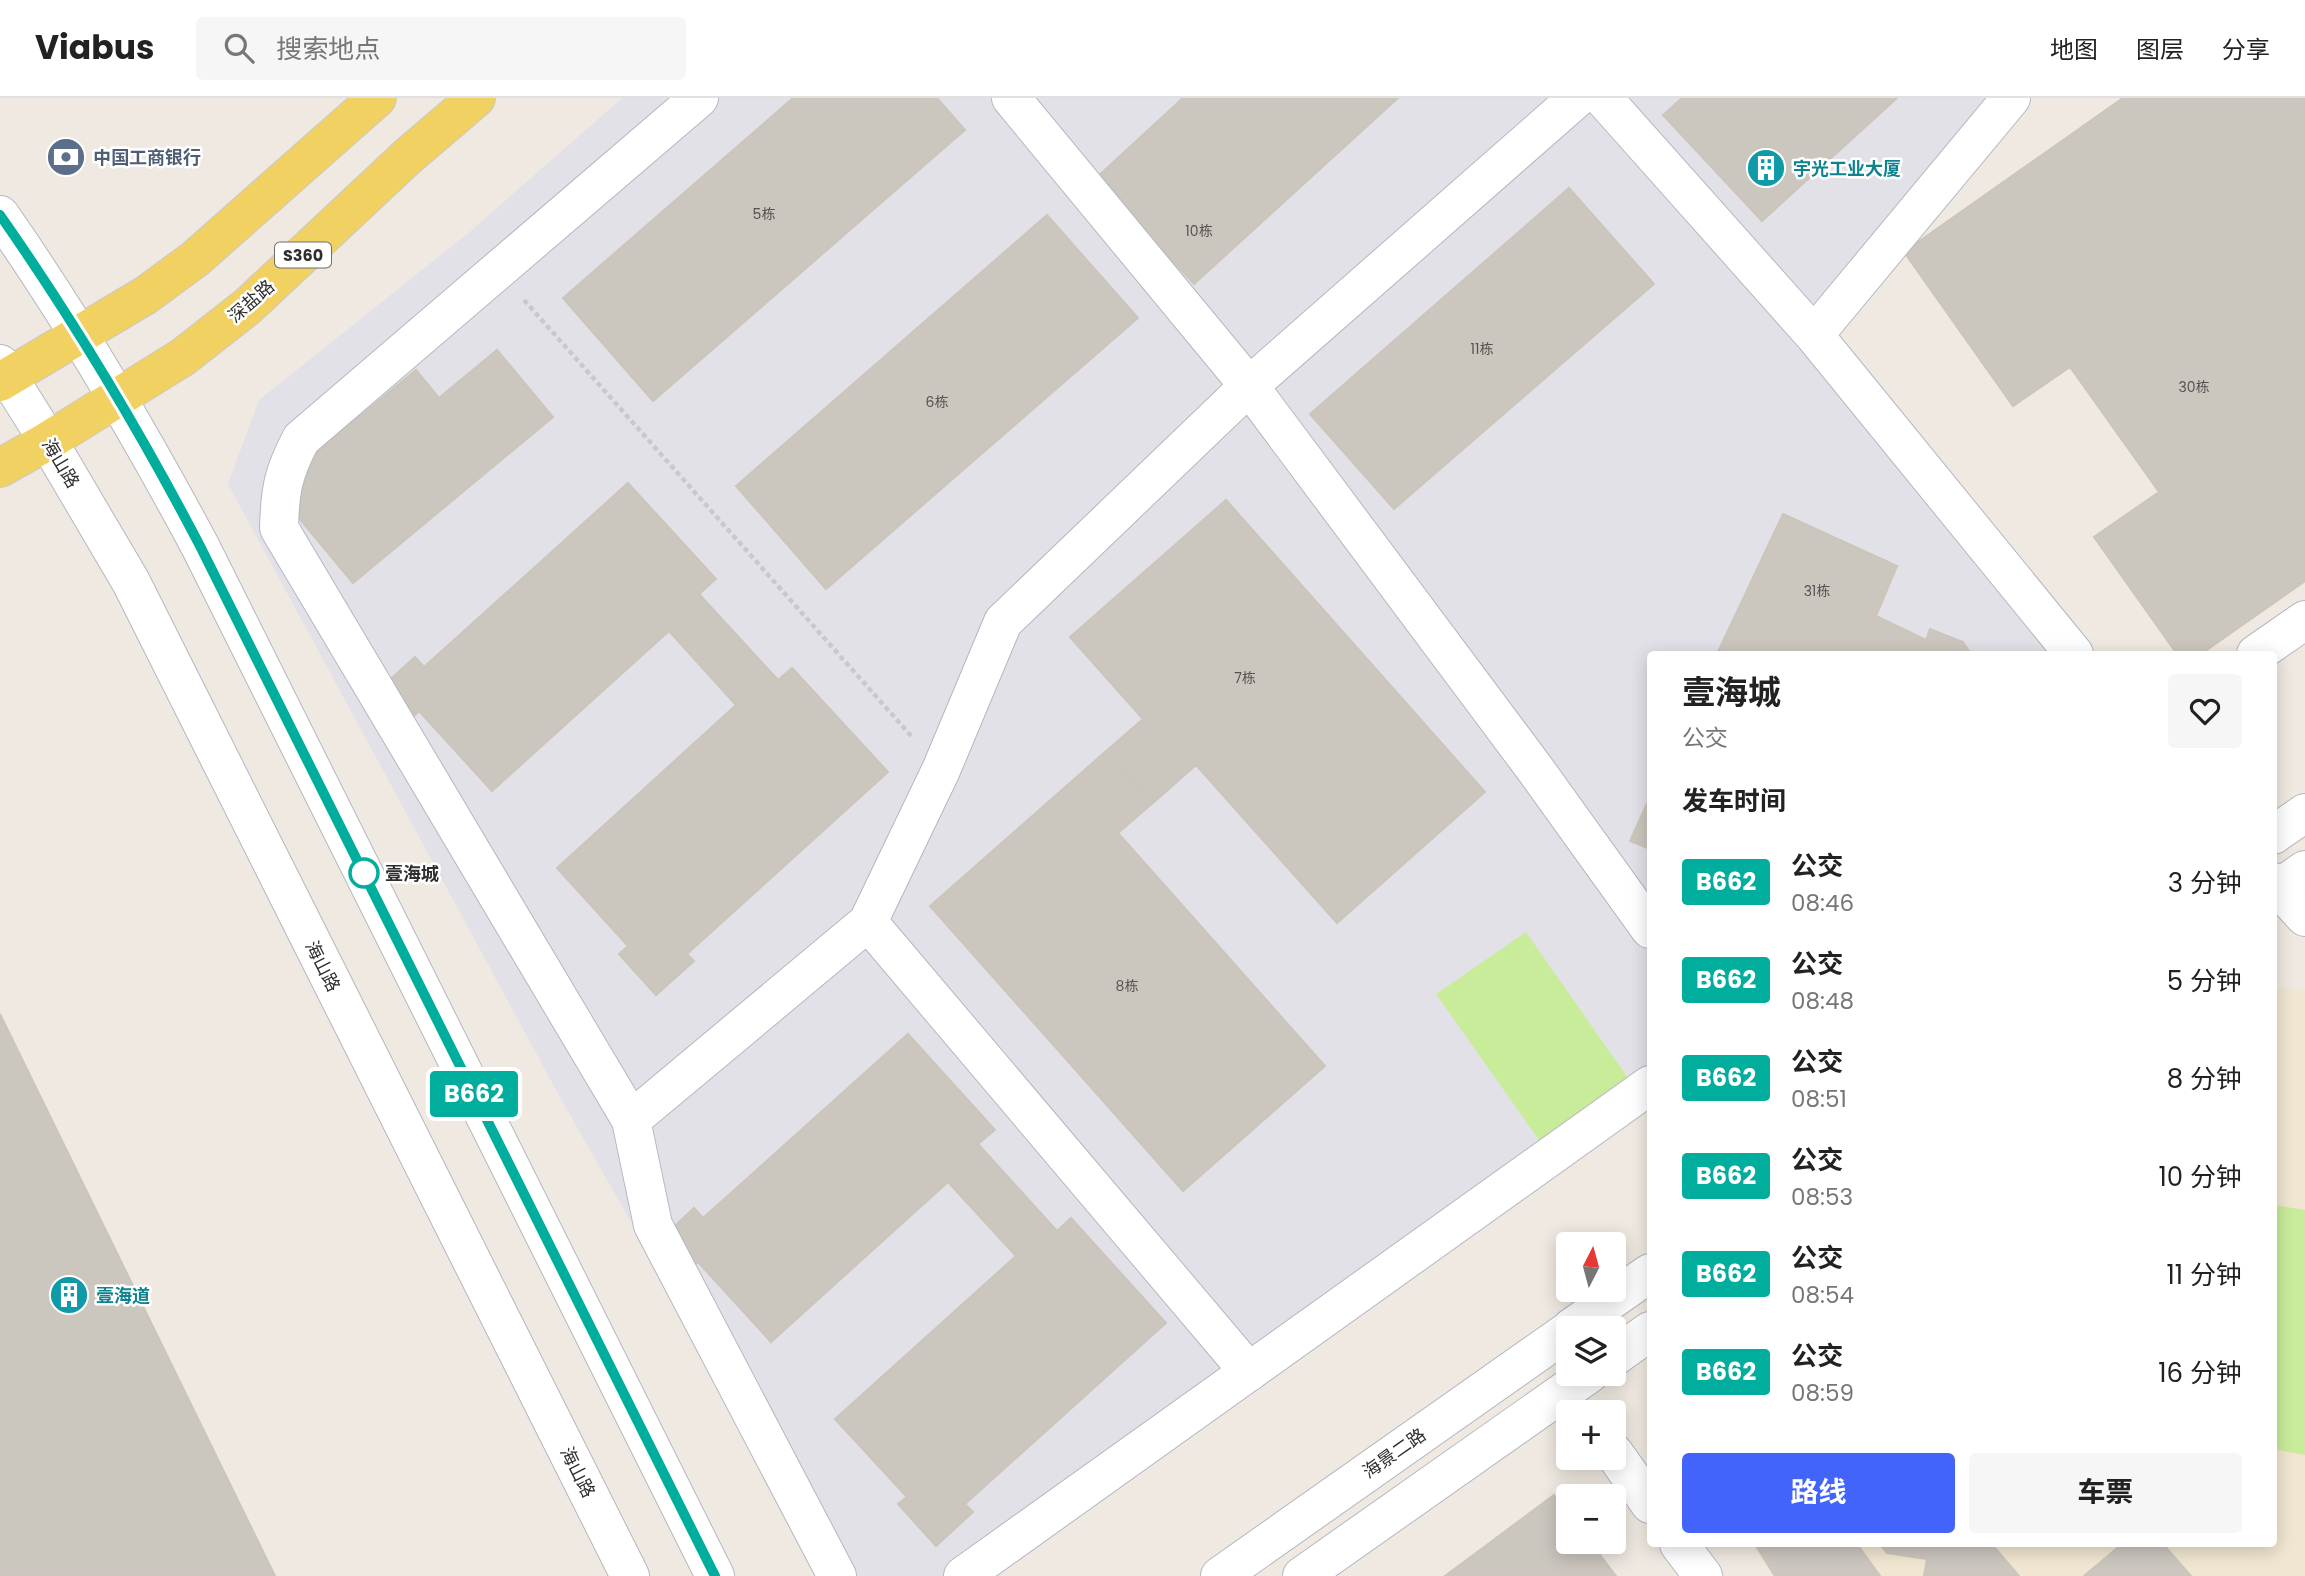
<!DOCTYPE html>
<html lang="zh">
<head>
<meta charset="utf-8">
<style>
  body { margin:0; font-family:Poppins,"Noto Sans SC",sans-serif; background:#f6f6f6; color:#222; height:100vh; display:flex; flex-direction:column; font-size:26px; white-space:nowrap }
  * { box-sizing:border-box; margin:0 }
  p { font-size:23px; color:#767676 }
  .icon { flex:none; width:38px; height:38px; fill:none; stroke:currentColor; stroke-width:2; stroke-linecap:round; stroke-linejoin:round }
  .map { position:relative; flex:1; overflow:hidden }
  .sheet { position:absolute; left:1647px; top:553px; width:630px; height:896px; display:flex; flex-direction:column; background:#fff; border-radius:7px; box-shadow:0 4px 18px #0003 }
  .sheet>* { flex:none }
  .badge { padding:0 14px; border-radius:5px; font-size:24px; line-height:46px }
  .needle { width:46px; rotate:6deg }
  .controls { position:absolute; left:1556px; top:1134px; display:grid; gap:14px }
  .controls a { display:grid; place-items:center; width:70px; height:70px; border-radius:7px; background:#fff; box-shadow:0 4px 18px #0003; font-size:35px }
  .map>.badge { position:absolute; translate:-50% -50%; box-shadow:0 0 0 4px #fff }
  h2 { padding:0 35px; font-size:26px; line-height:63px }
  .round { display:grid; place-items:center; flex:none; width:74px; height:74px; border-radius:7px; background:#f6f6f6 }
  .summary { display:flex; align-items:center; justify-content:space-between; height:119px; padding:0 35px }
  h1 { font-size:33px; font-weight:700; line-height:52px }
  .button { display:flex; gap:14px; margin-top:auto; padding:14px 35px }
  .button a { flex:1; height:80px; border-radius:7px; background:#4264fb; color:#fff; font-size:28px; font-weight:700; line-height:80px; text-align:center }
  .button a+a { background:#f6f6f6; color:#222 }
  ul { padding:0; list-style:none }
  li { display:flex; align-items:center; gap:21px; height:98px; padding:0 35px }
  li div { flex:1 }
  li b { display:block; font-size:26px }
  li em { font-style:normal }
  li .badge { min-width:77px; font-weight:700; text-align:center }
  header { display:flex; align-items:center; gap:42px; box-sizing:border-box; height:98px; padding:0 35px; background:#fff; border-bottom:2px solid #e0e0e0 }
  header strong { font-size:33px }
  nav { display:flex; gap:38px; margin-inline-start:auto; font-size:24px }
  .search { width:490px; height:63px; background:#f6f6f6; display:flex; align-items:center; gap:18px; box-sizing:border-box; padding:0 24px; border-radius:7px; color:#767676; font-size:26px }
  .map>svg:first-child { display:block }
  .industrial { fill:#e3e1e8 }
  .education { fill:#f0e6d1 }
  .pitch { fill:#c9ec9a }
  .building { fill:#cbc7bf; stroke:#cbc5ba; stroke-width:2 }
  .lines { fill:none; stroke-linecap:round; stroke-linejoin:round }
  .minor-casing { stroke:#b4b7c1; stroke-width:40 }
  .major-casing { stroke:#c9c9c9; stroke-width:40 }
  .path { stroke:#c9c9c9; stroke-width:4.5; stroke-dasharray:5 3.5; stroke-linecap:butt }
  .minor { stroke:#fff; stroke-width:38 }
  .major { stroke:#f2d163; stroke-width:38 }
  .line-casing { stroke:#fff; stroke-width:16 }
  .line { stroke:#01ad9c; stroke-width:10 }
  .stop-dot { fill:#fff; stroke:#01ad9c; stroke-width:3.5 }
  .labels { text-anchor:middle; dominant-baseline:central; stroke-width:5; stroke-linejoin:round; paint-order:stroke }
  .number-label { font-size:14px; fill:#555452 }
  .shield { fill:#fff; stroke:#6d6d6d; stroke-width:2 }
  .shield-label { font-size:16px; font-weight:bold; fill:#2e2e2e }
  .service-label { font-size:18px; font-weight:bold; fill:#4e5e75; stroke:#fff; text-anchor:start }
  .culture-label { font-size:18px; font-weight:bold; fill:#0d838f; stroke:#fff; text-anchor:start }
  .street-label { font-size:18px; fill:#2e2e2e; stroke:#fff }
  .stop-label { font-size:18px; font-weight:bold; fill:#2e2e2e; stroke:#fff; text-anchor:start }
</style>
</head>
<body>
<header>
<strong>Viabus</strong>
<div class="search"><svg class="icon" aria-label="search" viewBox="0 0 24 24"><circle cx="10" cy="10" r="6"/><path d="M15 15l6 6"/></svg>搜索地点</div>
<nav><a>地图</a><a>图层</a><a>分享</a></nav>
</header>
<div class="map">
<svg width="2305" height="1478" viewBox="0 0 2305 1478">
  <rect width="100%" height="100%" fill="#efe9e1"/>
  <path class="industrial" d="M 622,0 L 2011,0 L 1814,237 L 2074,556 L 1650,556 L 1650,987 L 963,1478 L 833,1478 L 562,1003 L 228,386 L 259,302 L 473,131 Z"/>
  <path class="education" d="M 2273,890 L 2305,891 L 2305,1478 L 1773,1478 L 1752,1446 L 2273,1446 Z"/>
  <path class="pitch" d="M 1526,834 L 1628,980 L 1539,1042 L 1436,896 Z
    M 2273,1107 L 2305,1112 L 2305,1357 L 2273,1351 Z"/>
  <path class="building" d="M 793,0 L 937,0 L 965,32 L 653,303 L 563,200 Z
    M 1183,0 L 1398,0 L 1194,186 L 1096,80 Z
    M 1682,0 L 1897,0 L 1762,123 L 1663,17 Z
    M 2123,0 L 2305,0 L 2305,483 L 2201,556 L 2177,556 L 2094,439 L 2159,394 L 2070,269 L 2013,308 L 1904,154 Z
    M 1569,90 L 1654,186 L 1394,411 L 1310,316 Z
    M 1047,117 L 1138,220 L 826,491 L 736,388 Z
    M 497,252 L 553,319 L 353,485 L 293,413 L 299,368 L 416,272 L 439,300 Z
    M 628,385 L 716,481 L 699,496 L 778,582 L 792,570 L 888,674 L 687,856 L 694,863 L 656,897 L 619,856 L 628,848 L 557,770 L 736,607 L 669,533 L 492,693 L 419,613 L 413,619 L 384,587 L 415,559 L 424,569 Z
    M 1226,402 L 1485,694 L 1337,825 L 1196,667 L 1154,704 L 1105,654 L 1143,621 L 1070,539 Z
    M 1783,416 L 1897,468 L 1876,518 L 1926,542 L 1930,531 L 1963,544 L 1971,556 L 1717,556 Z
    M 1105,654 L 1154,704 L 1118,735 L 1325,968 L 1183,1093 L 930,808 Z
    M 1650,699 L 1650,751 L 1630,743 Z
    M 0,916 L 275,1478 L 0,1478 Z
    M 908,936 L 995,1032 L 978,1046 L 1057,1133 L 1071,1120 L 1166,1225 L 965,1406 L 973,1414 L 936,1448 L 898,1406 L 907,1399 L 835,1321 L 1016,1158 L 948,1084 L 771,1244 L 698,1164 L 692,1169 L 664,1138 L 694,1110 L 703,1120 Z
    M 1554,1397 L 1568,1415 L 1568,1444 L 1590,1444 L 1616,1478 L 1445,1478 Z
    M 1755,1446 L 1857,1446 L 1880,1478 L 1775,1478 Z
    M 1880,1446 L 1995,1446 L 1995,1450 L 2019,1478 L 1924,1478 L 1927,1461 L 1887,1455 Z
    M 2122,1446 L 2163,1446 L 2191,1478 L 2084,1478 Z"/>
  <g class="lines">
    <g class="minor-casing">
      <path id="minor" d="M 699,0 L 301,341 C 283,375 280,392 279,430 L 631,1022 L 653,1127 L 837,1478
        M 1011,0 L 1249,288 L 1535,671 L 1650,831
        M 1603,0 L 1814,237 L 2074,556
        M 0,117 C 74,223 139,334 200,448 L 715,1478
        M 1814,237 L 2011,0
        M 0,266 L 48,343 L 131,484 L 630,1478
        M 2256,556 L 2305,522
        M 2273,737 L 2305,715
        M 2273,784 L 2305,819
        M 2273,794 L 2305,772
        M 868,824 L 1249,1274
        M 631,1022 L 868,824 L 941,672 L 1003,524 L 1249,288 L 1577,0
        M 1571,1230 L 1650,1175
        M 1614,1259 L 1650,1233
        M 1614,1355 L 1650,1406
        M 1679,1446 L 1703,1478
        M 963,1478 L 1650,987
        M 1220,1478 L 1568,1233
        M 1302,1478 L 1589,1276"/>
    </g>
    <g class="major-casing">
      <path id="major" d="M 0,284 L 146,197 L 195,161 L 377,0
        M 0,370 L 48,343 L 183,259 L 248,208 L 407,59 L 476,0"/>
    </g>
    <path class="path" d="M 524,202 L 913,640"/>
    <use href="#minor" class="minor"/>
    <use href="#major" class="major"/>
  </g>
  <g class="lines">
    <g class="line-casing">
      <path id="line" d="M 0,117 C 74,223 140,333 200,448 L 715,1478"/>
    </g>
    <use href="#line" class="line"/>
  </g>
  <defs>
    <g id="bank-disc" transform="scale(2.0125)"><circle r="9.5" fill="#5c6f8a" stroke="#fff"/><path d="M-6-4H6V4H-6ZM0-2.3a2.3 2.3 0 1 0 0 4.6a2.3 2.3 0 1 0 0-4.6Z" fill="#fff"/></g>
    <g id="building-disc" transform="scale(2.0125)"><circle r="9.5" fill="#0f9aa8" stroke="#fff"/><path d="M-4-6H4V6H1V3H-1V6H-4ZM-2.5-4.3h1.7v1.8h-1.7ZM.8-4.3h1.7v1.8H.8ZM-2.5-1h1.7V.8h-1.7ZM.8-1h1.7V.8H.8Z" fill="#fff"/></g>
  </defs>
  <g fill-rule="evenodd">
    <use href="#bank-disc" x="66" y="59"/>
    <use href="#building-disc" x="1766" y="70"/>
    <use href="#building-disc" x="69" y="1197"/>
  </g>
  <circle class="stop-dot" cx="364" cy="775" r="14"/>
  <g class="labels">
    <g class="number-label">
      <text x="764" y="116">5栋</text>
      <text x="1199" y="133">10栋</text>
      <text x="1482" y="251">11栋</text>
      <text x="2194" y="289">30栋</text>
      <text x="937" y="304">6栋</text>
      <text x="1817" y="493">31栋</text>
      <text x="1245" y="580">7栋</text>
      <text x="1127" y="888">8栋</text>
    </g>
    <rect class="shield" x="275" y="144.5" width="56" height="25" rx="5"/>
    <g class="shield-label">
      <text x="303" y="157">S360</text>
    </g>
    <g class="service-label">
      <text x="93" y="59">中国工商银行</text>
    </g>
    <g class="culture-label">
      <text x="1793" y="70">宇光工业大厦</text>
      <text x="96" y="1197">壹海道</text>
    </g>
    <g class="street-label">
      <text transform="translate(251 203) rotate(-41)">深盐路</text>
      <text transform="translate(61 365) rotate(59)">海山路</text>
      <text transform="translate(323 868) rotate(63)">海山路</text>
      <text transform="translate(1394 1355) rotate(-35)">海景二路</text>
      <text transform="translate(578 1374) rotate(63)">海山路</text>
    </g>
    <g class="stop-label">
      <text x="385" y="775">壹海城</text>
    </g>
  </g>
</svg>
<div class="controls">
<a><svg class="needle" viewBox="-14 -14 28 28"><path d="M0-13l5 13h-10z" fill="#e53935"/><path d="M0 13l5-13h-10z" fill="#767676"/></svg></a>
<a><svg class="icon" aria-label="layers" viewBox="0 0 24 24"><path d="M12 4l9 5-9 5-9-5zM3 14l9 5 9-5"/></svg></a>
<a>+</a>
<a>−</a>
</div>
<b class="badge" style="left:474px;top:996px;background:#01ad9c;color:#fff">B662</b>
<section class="sheet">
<div class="summary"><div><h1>壹海城</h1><p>公交</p></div><a class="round"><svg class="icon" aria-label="heart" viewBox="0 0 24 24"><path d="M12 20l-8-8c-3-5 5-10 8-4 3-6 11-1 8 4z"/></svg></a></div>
<h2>发车时间</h2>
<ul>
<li><span class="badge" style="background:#01ad9c;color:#fff">B662</span><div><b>公交</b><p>08:46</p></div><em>3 分钟</em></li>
<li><span class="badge" style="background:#01ad9c;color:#fff">B662</span><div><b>公交</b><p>08:48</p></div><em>5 分钟</em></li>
<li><span class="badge" style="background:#01ad9c;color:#fff">B662</span><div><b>公交</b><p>08:51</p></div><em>8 分钟</em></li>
<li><span class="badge" style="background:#01ad9c;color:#fff">B662</span><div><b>公交</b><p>08:53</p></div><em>10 分钟</em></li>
<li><span class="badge" style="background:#01ad9c;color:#fff">B662</span><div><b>公交</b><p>08:54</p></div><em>11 分钟</em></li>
<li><span class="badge" style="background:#01ad9c;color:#fff">B662</span><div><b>公交</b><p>08:59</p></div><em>16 分钟</em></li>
</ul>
<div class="button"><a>路线</a><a>车票</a></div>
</section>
</div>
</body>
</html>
